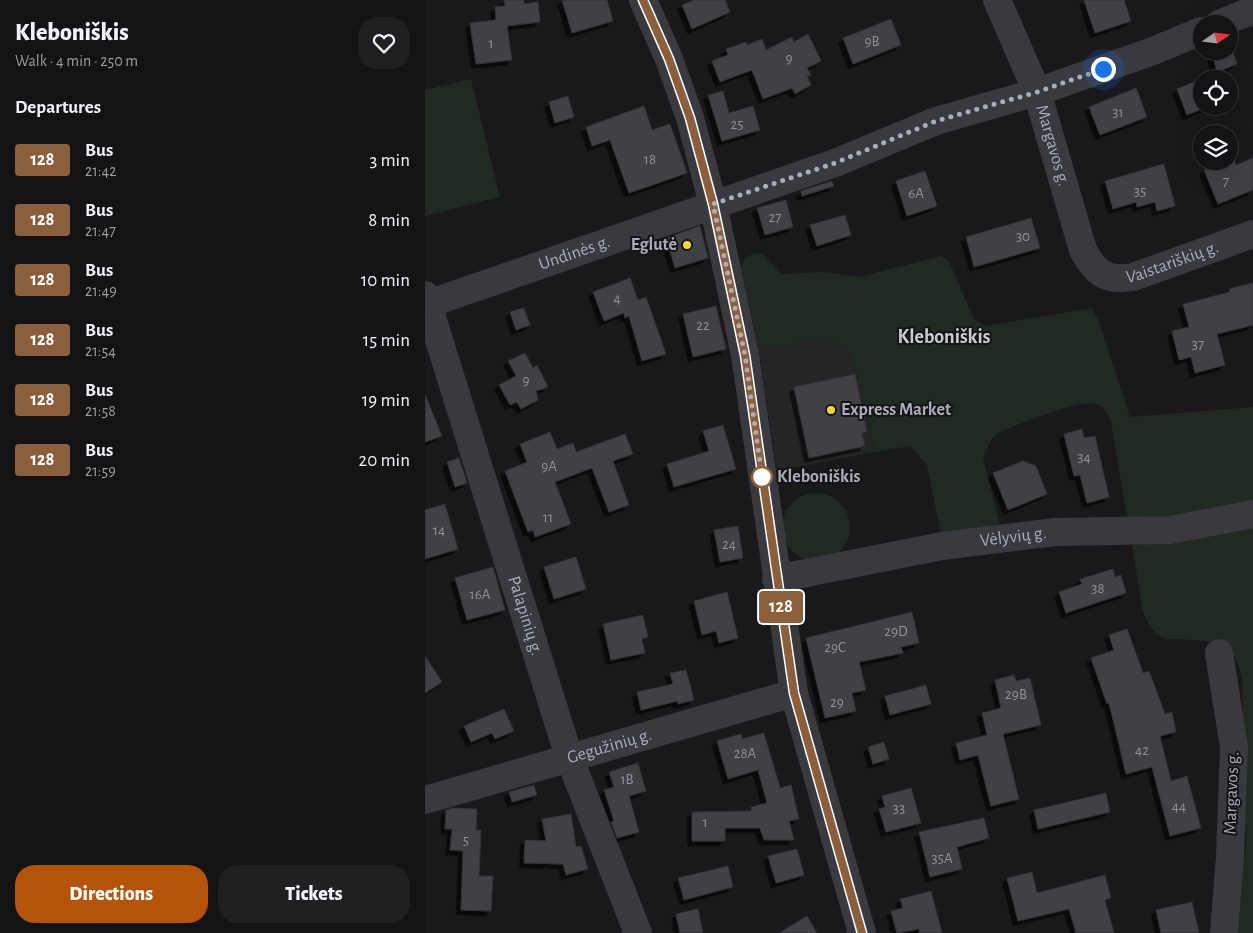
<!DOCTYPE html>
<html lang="en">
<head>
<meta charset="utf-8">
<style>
  body { margin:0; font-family:"Alegreya Sans",sans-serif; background:#202022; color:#f1f3f6; height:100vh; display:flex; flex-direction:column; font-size:19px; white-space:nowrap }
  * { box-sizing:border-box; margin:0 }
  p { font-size:16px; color:#9d9ea0 }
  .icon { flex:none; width:28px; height:28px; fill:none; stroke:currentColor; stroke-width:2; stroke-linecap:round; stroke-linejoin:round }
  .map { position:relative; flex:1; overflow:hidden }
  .side { display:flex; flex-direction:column; background:#131214; width:425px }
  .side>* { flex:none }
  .badge { padding:0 10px; border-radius:4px; font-size:18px; line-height:32px }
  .needle { width:32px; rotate:76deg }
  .tools { position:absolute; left:768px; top:15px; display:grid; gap:10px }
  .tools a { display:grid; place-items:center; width:45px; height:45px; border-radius:50%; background:#131214; box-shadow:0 5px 20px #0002,0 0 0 1px #323234; font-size:25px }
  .you { position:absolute; width:25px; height:25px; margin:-12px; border:4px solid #fff; border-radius:50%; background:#1a73e8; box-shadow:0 0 0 8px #1a73e833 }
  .map>.badge { position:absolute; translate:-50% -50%; box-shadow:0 0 0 2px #fff }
  h2 { padding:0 15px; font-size:19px; line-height:45px }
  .round { display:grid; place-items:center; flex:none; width:52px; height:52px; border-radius:20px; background:#202022 }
  .overview { display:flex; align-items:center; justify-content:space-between; height:85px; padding:0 15px }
  h1 { font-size:24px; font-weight:800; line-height:38px }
  .action { display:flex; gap:10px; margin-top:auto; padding:10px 15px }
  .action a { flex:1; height:58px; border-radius:20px; background:#b45309; color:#fff; font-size:20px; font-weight:800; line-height:58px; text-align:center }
  .action a+a { background:#202022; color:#f1f3f6 }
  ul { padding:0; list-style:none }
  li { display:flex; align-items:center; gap:15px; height:60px; padding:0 15px }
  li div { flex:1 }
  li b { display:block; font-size:19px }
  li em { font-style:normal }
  li .badge { min-width:55px; font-weight:700; text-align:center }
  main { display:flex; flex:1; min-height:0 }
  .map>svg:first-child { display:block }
  .built { fill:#252427 }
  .green { fill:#202922 }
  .building { fill:#404044; stroke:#333236; filter:url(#shadow) }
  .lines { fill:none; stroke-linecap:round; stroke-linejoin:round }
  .minor { stroke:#393940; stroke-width:28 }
  .line-casing { stroke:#fff; stroke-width:11 }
  .line { stroke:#8b5e3c; stroke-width:8 }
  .walk { stroke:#aaacba; stroke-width:5; stroke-dasharray:0 9 }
  .poi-dot { fill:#f6d735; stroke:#141315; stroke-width:2 }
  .stop-dot { fill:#fff; stroke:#8b5e3c; stroke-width:2.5 }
  .labels { text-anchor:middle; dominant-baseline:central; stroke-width:4; stroke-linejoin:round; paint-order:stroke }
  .number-label { font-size:15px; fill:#90919c }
  .street-label { font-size:18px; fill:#aaacba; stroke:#141315 }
  .poi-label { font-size:18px; font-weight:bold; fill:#aaacba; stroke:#141315; text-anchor:end }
  .stop-label { font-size:18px; font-weight:bold; fill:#aaacba; stroke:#141315; text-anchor:start }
  .quarter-label { font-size:20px; font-weight:bold; fill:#cbccd6; stroke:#141315 }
</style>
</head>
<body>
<main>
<section class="side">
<div class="overview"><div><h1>Kleboniškis</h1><p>Walk · 4 min · 250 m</p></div><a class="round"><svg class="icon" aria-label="heart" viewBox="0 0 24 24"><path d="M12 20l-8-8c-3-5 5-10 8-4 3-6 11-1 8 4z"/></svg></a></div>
<h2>Departures</h2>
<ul>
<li><span class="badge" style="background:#8b5e3c;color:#fff">128</span><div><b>Bus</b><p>21:42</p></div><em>3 min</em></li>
<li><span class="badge" style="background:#8b5e3c;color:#fff">128</span><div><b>Bus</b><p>21:47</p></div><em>8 min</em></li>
<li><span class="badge" style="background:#8b5e3c;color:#fff">128</span><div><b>Bus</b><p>21:49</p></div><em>10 min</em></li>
<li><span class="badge" style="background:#8b5e3c;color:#fff">128</span><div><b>Bus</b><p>21:54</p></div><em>15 min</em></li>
<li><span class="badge" style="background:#8b5e3c;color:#fff">128</span><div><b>Bus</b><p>21:58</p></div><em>19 min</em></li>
<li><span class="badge" style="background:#8b5e3c;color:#fff">128</span><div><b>Bus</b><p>21:59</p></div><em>20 min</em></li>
</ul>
<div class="action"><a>Directions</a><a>Tickets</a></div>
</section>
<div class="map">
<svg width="828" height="933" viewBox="0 0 828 933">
  <defs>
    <filter id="shadow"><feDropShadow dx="-4.5" dy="4.5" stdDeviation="0" flood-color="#0009"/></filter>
  </defs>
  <rect width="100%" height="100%" fill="#19181a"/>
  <path class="built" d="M 399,337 L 423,351 L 431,371 L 450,452 L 352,471 L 334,351 Z"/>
  <path class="green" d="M 46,79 L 75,197 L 0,216 L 0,90 Z
    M 329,253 L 338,255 L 357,274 L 400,272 L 434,277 L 516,256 L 524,261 L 549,319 L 560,326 L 667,308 L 673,319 L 705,417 L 828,407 L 828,933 L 807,933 L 821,847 L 817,678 C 810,640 789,642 755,639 C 750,639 741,640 736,637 C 726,631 722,621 718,612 L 686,422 C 683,415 680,406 672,404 C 654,398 593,425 573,433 L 567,438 L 558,458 L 575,526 L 516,535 L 502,465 L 485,446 L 450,452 L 431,371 L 423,351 L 399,337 L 334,351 L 316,268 L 320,258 Z
    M357 527a34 34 0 1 1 68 0a34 34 0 1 1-68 0Z"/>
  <path class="building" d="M 79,0 L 99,0 L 99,4 L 113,2 L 115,22 L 82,26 L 87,60 L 51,64 L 45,23 L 71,20 L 70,7 L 80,6 Z
    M 137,0 L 182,0 L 188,21 L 147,33 Z
    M 269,0 L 300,0 L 305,12 L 267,29 L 257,5 Z
    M 659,0 L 699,0 L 706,21 L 670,33 Z
    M 466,19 L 476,45 L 428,64 L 418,38 Z
    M 383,34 L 396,61 L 382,68 L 386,75 L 382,76 L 386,85 L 370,94 L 367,88 L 338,99 L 327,70 L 295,82 L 287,61 L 303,55 L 301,49 L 321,42 L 322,45 L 337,39 L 341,50 L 367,37 L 369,42 Z
    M 806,47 L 812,64 L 792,72 L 787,54 L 804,51 Z
    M 799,70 L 802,79 L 778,79 Z
    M 776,79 L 776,106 L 784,106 L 762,115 L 752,89 Z
    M 711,88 L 722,117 L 675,135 L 664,107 Z
    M 298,91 L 304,113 L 328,106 L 335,130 L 297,141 L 283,95 Z
    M 143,96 L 149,117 L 130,123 L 124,102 Z
    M 219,106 L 227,130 L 245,124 L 262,173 L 204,193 L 185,140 L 167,146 L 161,127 Z
    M 808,158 L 811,165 L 828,158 L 828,190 L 793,204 L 779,170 Z
    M 739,164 L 750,206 L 732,211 L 730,202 L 712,207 L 711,202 L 688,209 L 680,181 Z
    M 500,171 L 512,206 L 482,216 L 471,181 Z
    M 407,181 L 409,186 L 377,196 L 376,191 Z
    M 361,200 L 368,227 L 340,235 L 332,208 Z
    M 420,215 L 426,235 L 392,246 L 385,225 Z
    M 606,218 L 615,248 L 549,267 L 541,237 Z
    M 275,226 L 283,258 L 250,268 L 241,238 Z
    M 205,278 L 213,300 L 221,297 L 241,354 L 217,361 L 204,316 L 200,318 L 199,313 L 179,321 L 168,292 Z
    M 828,283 L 828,325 L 792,334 L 800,365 L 770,373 L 766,357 L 754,360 L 747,331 L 764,327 L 758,304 L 805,292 L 804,289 Z
    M 291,306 L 301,349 L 268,357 L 258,314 Z
    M 99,308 L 105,325 L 91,330 L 85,312 Z
    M 100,353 L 108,368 L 112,365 L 123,387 L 111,391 L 113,400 L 96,409 L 92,402 L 85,405 L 74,385 L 91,376 L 83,361 Z
    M 430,374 L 442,432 L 437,433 L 440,446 L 384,458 L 369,387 Z
    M 0,394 L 17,436 L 0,442 Z
    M 298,425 L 311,469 L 249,487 L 242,464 L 284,451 L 278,431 Z
    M 657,429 L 659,438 L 670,436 L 684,497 L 662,503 L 655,475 L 649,476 L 639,434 Z
    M 125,432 L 132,449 L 148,443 L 151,452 L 200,434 L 208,454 L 188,461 L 204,505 L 184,512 L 167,468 L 130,482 L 146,524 L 110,537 L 108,530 L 103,532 L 80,471 L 102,462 L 95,444 Z
    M 34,458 L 42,483 L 30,487 L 22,462 Z
    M 598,461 L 611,466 L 622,494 L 583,510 L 568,473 Z
    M 20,504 L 33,549 L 0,559 L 0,510 Z
    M 313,526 L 318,558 L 295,562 L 289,530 Z
    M 151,557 L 161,589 L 129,599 L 119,567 Z
    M 68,567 L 80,610 L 42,620 L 30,578 Z
    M 688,569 L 690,577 L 696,575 L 701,593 L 641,613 L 634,592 L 657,584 L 655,579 Z
    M 302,592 L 313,638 L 294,643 L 291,631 L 277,635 L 269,601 Z
    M 487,612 L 494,643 L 476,647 L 478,653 L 434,662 L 441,690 L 427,693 L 431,711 L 400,718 L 381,638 Z
    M 218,615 L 223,637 L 217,639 L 220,653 L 186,660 L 178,624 Z
    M 702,629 L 718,673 L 724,671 L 740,714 L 747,712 L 751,732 L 735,736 L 746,781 L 762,776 L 776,828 L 745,836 L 727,767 L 701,774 L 684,703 L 682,704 L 666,658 L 689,650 L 684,635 Z
    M 0,656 L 17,682 L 0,693 Z
    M 261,670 L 269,700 L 253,704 L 252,701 L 216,710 L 212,692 L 248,684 L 245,673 Z
    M 589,675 L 591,681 L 605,678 L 616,725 L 578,734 L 594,799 L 566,806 L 553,755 L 535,760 L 531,743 L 562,735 L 557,713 L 576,708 L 570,680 Z
    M 501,685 L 506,704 L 465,715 L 460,696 Z
    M 79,709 L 89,731 L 70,739 L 67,733 L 46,742 L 39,726 Z
    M 339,733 L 355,788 L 366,785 L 374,819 L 364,821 L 369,840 L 339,840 L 335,828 L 300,828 L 300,841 L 267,841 L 267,812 L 327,811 L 326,807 L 342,803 L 333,770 L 303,779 L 292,741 L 316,734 L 317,739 Z
    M 459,742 L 464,759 L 448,764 L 443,747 Z
    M 213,763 L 221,791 L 204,796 L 214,832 L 192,838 L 186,822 L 189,821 L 179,790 L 189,787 L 184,772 Z
    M 109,785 L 112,795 L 87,802 L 84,792 Z
    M 486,788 L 496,823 L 461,832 L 454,809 L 460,807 L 457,796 Z
    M 681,793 L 685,812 L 613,829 L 609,810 Z
    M 28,808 L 52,809 L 51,830 L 56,830 L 54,876 L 68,876 L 66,911 L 36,910 L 38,851 L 25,850 L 27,829 L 20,829 L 21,810 Z
    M 146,814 L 151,847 L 156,846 L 163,869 L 141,875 L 138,864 L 99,863 L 100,840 L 121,841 L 117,819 Z
    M 559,818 L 564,838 L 532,847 L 537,869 L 505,877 L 494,832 Z
    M 372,849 L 379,875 L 351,883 L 343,856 Z
    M 303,866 L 308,887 L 259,900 L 253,878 Z
    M 607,872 L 612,893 L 680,875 L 686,898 L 680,900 L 689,933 L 651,933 L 644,909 L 593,921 L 582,878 Z
    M 506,891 L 517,933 L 495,933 L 494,929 L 472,933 L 466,911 L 478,908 L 475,899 Z
    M 767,902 L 774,933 L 736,933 L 731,910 Z
    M 273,909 L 278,933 L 255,933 L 251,914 Z
    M 382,916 L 392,933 L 354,933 Z"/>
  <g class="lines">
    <g class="minor">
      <path d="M 218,0 L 244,59 L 265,118 L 288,204 L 320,355 L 369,693 L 437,933"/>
      <path id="s1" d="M 572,0 L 612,92 L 658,250 C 671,274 681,281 708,277 L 828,234"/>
      <path d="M 794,24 L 828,10"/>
      <path id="s2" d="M 0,295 L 144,757 L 213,933"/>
      <path id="s3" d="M 3,304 L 410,163 L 511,121 L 612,92 L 728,51 L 776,31"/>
      <path id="s4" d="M 351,579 L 517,546 L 630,532 L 745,530 L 828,514"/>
      <path d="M 794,653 L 809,747 L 805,856 L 799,933"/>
      <path id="s5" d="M 0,800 L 369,693"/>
    </g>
  </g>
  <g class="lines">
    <g class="line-casing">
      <path id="line" d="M 218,0 L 244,59 L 265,118 L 288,204 L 320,355 L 369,693 L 437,933"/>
    </g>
    <use href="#line" class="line"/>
    <path class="walk" d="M 337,477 L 320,355 L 288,204 L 410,163 L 511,121 L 612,92 L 678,69"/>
  </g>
  <g class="poi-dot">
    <circle cx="262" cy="245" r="5"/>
    <circle cx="406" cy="410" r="5"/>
  </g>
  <circle class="stop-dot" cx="337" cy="477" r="10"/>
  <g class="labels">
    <g class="number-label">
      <text x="447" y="41">9B</text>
      <text x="66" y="43">1</text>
      <text x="364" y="58">9</text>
      <text x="693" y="112">31</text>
      <text x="312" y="124">25</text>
      <text x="225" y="159">18</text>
      <text x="801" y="181">7</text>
      <text x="715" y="191">35</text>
      <text x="491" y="193">6A</text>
      <text x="350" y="217">27</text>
      <text x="598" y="236">30</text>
      <text x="192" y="298">4</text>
      <text x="278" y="325">22</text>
      <text x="773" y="344">37</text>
      <text x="101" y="380">9</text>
      <text x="659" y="457">34</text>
      <text x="124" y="466">9A</text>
      <text x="123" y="517">11</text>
      <text x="14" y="530">14</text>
      <text x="304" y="544">24</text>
      <text x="673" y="588">38</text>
      <text x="55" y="594">16A</text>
      <text x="471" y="631">29D</text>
      <text x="410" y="647">29C</text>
      <text x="591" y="694">29B</text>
      <text x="412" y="702">29</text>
      <text x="717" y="750">42</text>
      <text x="320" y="753">28A</text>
      <text x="202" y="779">1B</text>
      <text x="754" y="806">44</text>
      <text x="474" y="808">33</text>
      <text x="280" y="822">1</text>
      <text x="41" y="840">5</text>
      <text x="517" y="858">35A</text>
    </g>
    <g class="street-label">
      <text stroke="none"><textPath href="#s1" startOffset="156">Margavos g.</textPath></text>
      <text stroke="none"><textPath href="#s3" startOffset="155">Undinės g.</textPath></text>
      <text stroke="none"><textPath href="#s1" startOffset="369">Vaistariškių g.</textPath></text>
      <text stroke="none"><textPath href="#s4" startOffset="241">Vėlyvių g.</textPath></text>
      <text stroke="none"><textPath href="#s2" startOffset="336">Palapinių g.</textPath></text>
      <text stroke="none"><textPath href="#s5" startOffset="192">Gegužinių g.</textPath></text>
      <text transform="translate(807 793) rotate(-88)">Margavos g.</text>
    </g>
    <g class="poi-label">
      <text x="252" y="245">Eglutė</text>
      <text x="416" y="410" text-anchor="start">Express Market</text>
    </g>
    <g class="stop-label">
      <text x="352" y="477">Kleboniškis</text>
    </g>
    <g class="quarter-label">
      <text x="519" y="337">Kleboniškis</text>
    </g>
  </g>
</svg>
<div class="tools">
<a><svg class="needle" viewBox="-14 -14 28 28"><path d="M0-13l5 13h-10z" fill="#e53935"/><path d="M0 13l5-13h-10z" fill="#9d9ea0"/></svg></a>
<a><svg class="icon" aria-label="locate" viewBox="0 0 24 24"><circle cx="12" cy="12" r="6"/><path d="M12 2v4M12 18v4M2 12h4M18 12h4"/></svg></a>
<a><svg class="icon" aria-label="layers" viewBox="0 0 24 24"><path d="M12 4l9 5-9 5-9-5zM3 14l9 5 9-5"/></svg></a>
</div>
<div class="you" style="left:678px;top:69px"></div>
<b class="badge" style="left:356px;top:607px;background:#8b5e3c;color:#fff">128</b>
</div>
</main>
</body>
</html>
